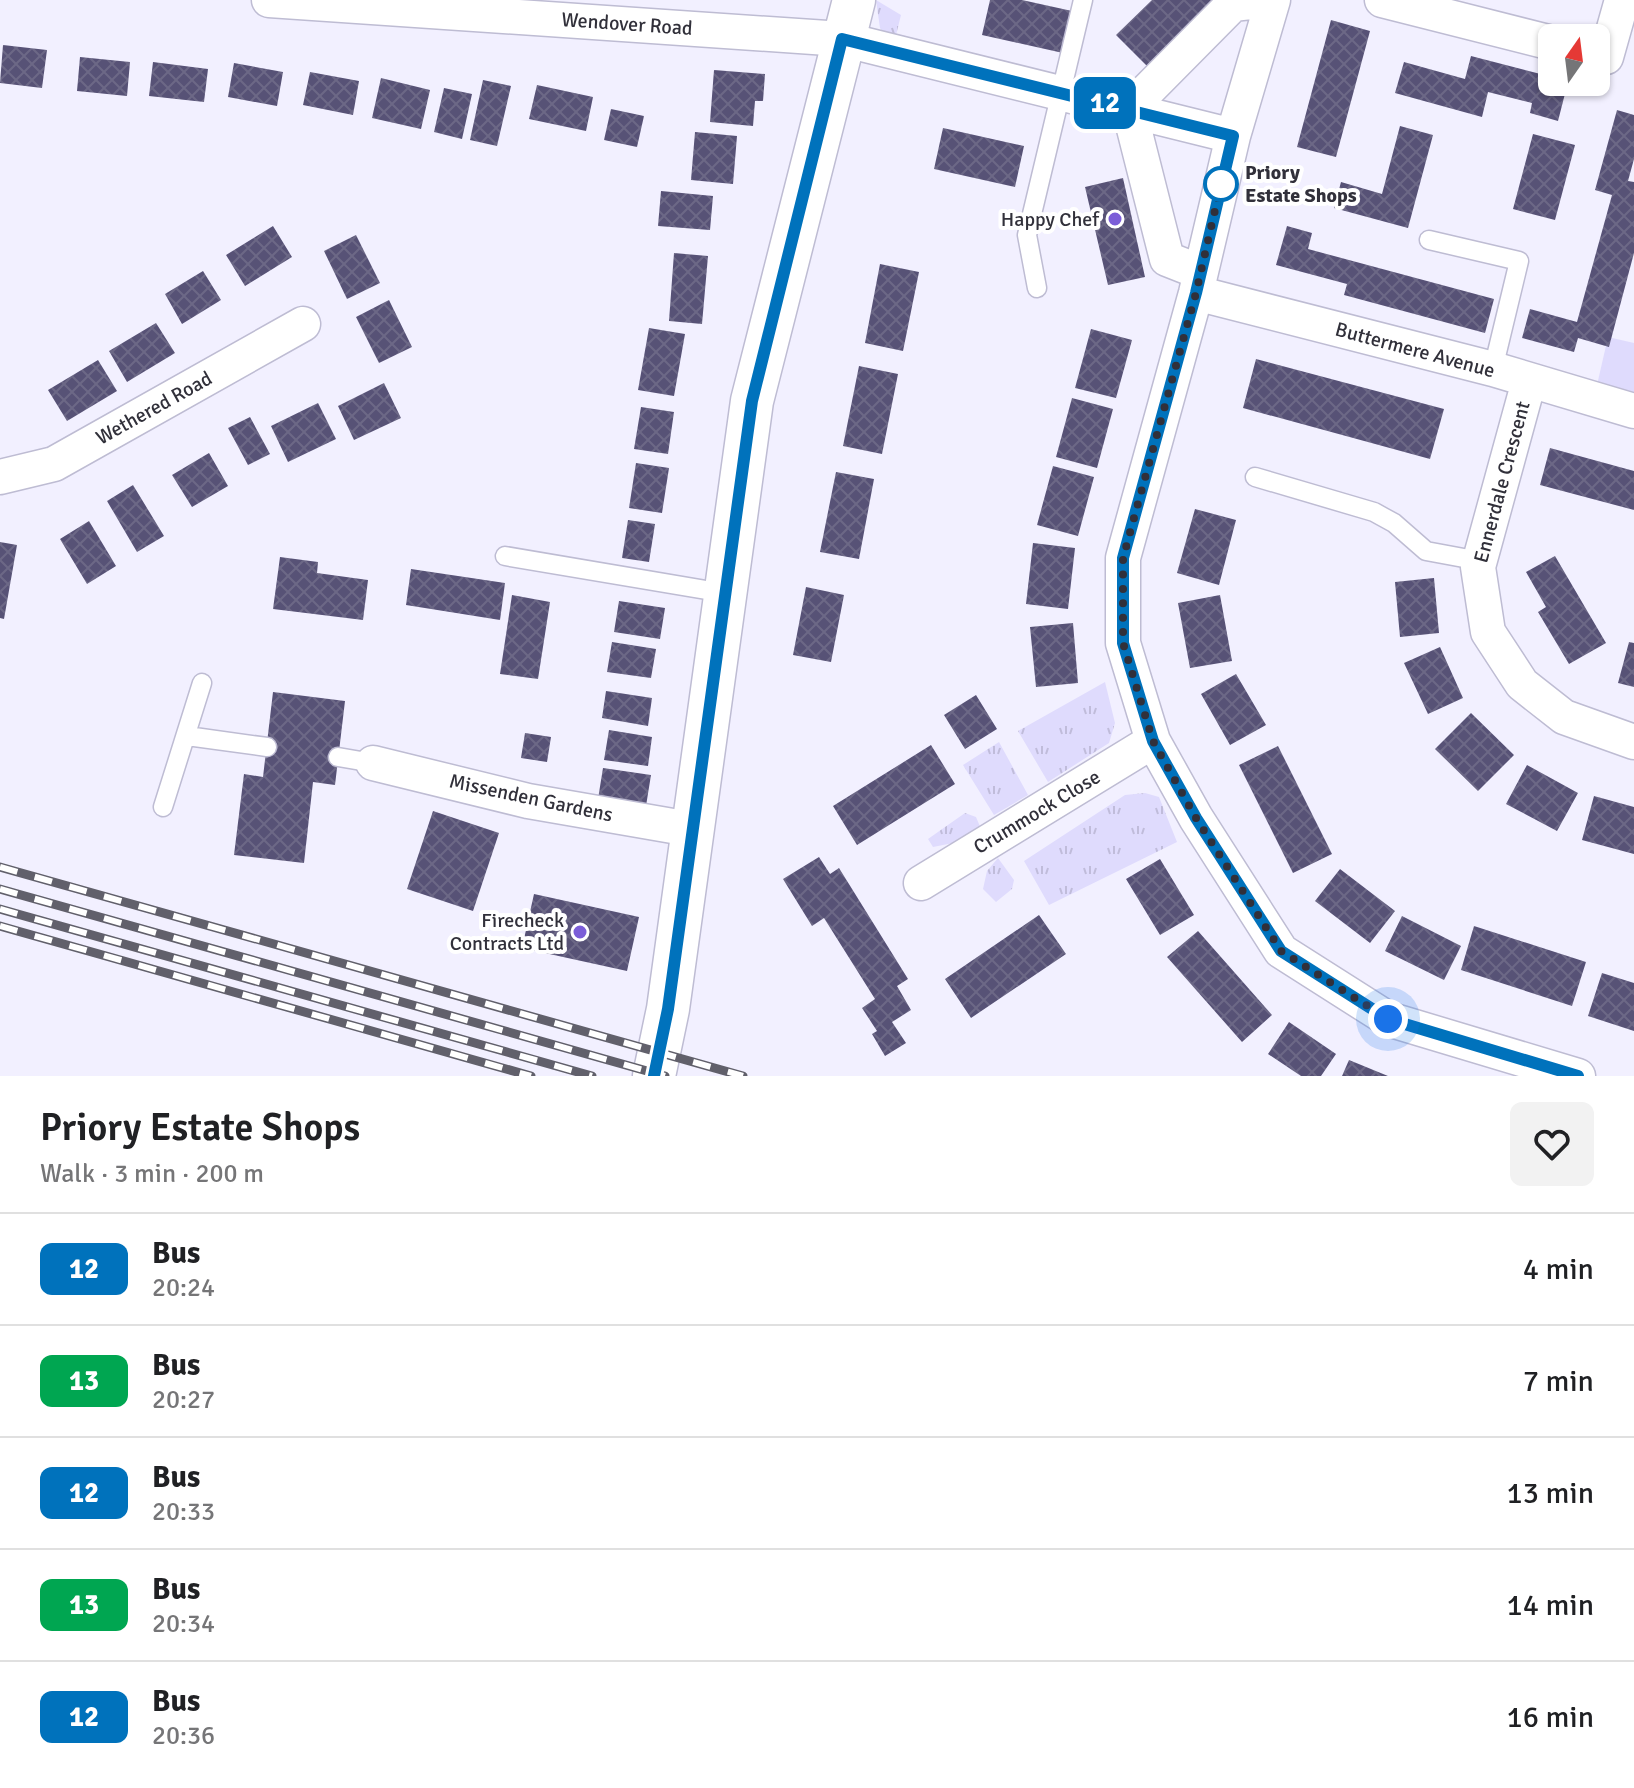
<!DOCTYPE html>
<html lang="en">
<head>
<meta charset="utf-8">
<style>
  body { margin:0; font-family:Signika,sans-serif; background:#f2f2f2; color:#202124; height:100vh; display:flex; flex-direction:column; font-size:30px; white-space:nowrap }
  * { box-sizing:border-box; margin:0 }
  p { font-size:26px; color:#757577 }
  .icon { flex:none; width:44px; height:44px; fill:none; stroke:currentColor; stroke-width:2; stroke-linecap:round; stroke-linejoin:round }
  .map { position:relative; height:1076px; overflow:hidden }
  .side { display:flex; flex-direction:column; background:#fff; flex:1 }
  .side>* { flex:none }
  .badge { padding:0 16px; border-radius:12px; font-size:28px; line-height:52px }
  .needle { width:52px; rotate:14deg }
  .tools { position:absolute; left:1538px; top:24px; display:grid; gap:16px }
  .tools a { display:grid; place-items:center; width:72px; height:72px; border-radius:12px; background:#fff; box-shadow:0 2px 6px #0004; font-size:40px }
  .you { position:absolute; width:40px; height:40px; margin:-20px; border:6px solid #fff; border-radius:50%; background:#1a73e8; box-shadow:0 0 0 12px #1a73e833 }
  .map>.badge { position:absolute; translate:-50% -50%; box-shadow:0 0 0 4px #fff }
  .round { display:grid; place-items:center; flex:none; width:84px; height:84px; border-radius:12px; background:#f2f2f2 }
  .summary { display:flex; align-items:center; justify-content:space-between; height:136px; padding:0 40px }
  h1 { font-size:38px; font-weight:600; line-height:60px }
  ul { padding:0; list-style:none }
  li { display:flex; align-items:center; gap:24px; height:112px; padding:0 40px; border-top:2px solid #e0e0e0 }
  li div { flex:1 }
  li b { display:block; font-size:30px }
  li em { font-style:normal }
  li .badge { min-width:88px; font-weight:700; text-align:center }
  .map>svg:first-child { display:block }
  .grass { fill:url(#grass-tufts) }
  .park { fill:#dfdbfd }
  .building { fill:url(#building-cross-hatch) }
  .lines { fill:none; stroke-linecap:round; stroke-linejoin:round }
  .service-casing { stroke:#bebcd3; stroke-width:21 }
  .minor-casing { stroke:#bebcd3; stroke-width:37 }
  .tertiary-casing { stroke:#bebcd3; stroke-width:45 }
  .service { stroke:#fff; stroke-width:18 }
  .minor { stroke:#fff; stroke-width:34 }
  .tertiary { stroke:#fff; stroke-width:42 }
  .rail-casing { stroke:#61606b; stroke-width:9 }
  .rail { stroke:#fff; stroke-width:6; stroke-dasharray:18; stroke-linecap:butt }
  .line-casing { stroke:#fff; stroke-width:18 }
  .line { stroke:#0072bc; stroke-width:12 }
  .walk { stroke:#31303a; stroke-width:8; stroke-dasharray:0 14.4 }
  .stop-dot { fill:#fff; stroke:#0072bc; stroke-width:4 }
  .poi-dot { fill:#7b5dd8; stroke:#fff; stroke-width:3 }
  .labels { text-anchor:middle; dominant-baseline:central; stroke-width:8; stroke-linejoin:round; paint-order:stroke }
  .street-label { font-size:20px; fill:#31303a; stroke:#fff }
  .stop-label { font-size:20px; font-weight:bold; fill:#31303a; stroke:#fff; text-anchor:start }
  .poi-label { font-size:20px; fill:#31303a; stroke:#fff; text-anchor:end }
</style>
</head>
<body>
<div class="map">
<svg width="1634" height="1076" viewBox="0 0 1634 1076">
  <defs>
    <pattern id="grass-tufts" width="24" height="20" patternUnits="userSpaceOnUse" patternTransform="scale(2)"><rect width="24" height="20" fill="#dfdbfd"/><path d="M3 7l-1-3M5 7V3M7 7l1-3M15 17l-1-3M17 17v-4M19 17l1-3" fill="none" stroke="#c0bcda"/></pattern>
    <pattern id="building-cross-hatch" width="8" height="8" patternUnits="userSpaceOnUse" patternTransform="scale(2)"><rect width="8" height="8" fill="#575276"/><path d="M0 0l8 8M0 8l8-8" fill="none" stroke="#6c6886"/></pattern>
  </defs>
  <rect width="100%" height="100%" fill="#f2f0ff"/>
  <path class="grass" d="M 876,0 L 901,15 L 893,47 L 880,28 Z
    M 1105,682 L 1115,723 L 1109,743 L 1048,782 L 1018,731 Z
    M 999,742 L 1028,795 L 994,815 L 963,765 Z
    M 1145,793 L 1159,797 L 1177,842 L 1049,905 L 1024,861 L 1125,795 Z
    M 965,813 L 976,817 L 984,836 L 970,847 L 953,843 L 933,847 L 928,839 Z
    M 998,858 L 1014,880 L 1012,889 L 996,902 L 983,889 L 987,871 Z"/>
  <path class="park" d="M 1608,337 L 1634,343 L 1634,405 L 1597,385 Z"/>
  <path class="building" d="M 990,0 L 1022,0 L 1072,11 L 1063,53 L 982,35 Z
    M 1152,0 L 1214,0 L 1148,67 L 1116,35 Z
    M 1331,20 L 1370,31 L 1336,157 L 1297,147 Z
    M 3,45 L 47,50 L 42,88 L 0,83 Z
    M 1471,56 L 1552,77 L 1552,82 L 1568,82 L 1558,121 L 1530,113 L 1532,103 L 1488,92 L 1482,117 L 1395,93 L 1404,62 L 1465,79 Z
    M 80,57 L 130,62 L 127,96 L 77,91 Z
    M 153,62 L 208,69 L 204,102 L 149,96 Z
    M 234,63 L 283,72 L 277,106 L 228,97 Z
    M 714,70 L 765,74 L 763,101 L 755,101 L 753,126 L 710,122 Z
    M 310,72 L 359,81 L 353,115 L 303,105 Z
    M 381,78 L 430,90 L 421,129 L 372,118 Z
    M 483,80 L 511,86 L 497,146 L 470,140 Z
    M 537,85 L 593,97 L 586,131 L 529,119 Z
    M 444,88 L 472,94 L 462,139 L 434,132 Z
    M 611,109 L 644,116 L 637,147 L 604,140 Z
    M 1617,110 L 1634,115 L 1634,159 L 1628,181 L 1634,182 L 1634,253 L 1609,347 L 1578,338 L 1574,352 L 1522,338 L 1530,309 L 1577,322 L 1612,195 L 1595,190 Z
    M 1400,126 L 1433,135 L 1408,228 L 1334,208 L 1341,182 L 1382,194 Z
    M 943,128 L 1024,146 L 1015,187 L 934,169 Z
    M 695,132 L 737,136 L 733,184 L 691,180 Z
    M 1533,134 L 1575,145 L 1555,220 L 1513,209 Z
    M 1123,178 L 1145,277 L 1108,285 L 1085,187 Z
    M 661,191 L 713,196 L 710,230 L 658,226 Z
    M 273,226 L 292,257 L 245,286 L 226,255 Z
    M 1287,226 L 1312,233 L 1308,249 L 1494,299 L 1485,333 L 1344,295 L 1347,284 L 1276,265 Z
    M 356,235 L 380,283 L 347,299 L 324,251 Z
    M 674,253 L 708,256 L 702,324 L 669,321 Z
    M 880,264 L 919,272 L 903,351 L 865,343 Z
    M 203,271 L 221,300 L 182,324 L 165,294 Z
    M 389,300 L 412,347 L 379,363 L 356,317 Z
    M 156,323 L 175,353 L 127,382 L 109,351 Z
    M 649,328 L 685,334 L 674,396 L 638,390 Z
    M 1091,329 L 1132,340 L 1116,398 L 1075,388 Z
    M 1256,359 L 1444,409 L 1430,459 L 1243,408 Z
    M 98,360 L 117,391 L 67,421 L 48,390 Z
    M 859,366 L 898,374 L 882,454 L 843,446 Z
    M 384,383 L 401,418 L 354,440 L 338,406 Z
    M 1072,398 L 1113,409 L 1097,468 L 1056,457 Z
    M 318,403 L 336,439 L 288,462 L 271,426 Z
    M 641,407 L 674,412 L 668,454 L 634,449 Z
    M 250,417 L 270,454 L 248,465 L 228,428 Z
    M 1550,448 L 1634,471 L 1634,510 L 1540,485 Z
    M 209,453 L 228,486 L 192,507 L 172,475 Z
    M 636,463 L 669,468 L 662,513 L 629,508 Z
    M 1053,466 L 1094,477 L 1078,536 L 1037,525 Z
    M 836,472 L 874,479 L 859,559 L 820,552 Z
    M 133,485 L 164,536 L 137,552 L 107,501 Z
    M 1195,509 L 1236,520 L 1219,585 L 1177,573 Z
    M 628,520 L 655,524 L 649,562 L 622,558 Z
    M 89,521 L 116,566 L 87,584 L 60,539 Z
    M 0,542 L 17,545 L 4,619 L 0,618 Z
    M 1033,543 L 1075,548 L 1068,609 L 1026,604 Z
    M 1555,556 L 1606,643 L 1569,664 L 1538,612 L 1546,607 L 1526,572 Z
    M 280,557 L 318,562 L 317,573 L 368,580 L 363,620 L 273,609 Z
    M 411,569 L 505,583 L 500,620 L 406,605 Z
    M 1434,578 L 1439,633 L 1400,637 L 1395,582 Z
    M 806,587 L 844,595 L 831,662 L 793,655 Z
    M 512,595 L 550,602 L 538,679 L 500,674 Z
    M 1220,595 L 1232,661 L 1190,668 L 1178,603 Z
    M 619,601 L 665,608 L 660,639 L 614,632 Z
    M 1073,623 L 1078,683 L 1036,687 L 1030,627 Z
    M 612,642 L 656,649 L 651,678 L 607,672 Z
    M 1629,642 L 1634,643 L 1634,687 L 1618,683 Z
    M 1440,647 L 1463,698 L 1428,714 L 1404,663 Z
    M 1236,674 L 1266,725 L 1230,745 L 1201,694 Z
    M 606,691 L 652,698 L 648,726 L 602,718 Z
    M 273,692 L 345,701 L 335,785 L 313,782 L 304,863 L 234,855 L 244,774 L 263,777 Z
    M 976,695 L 997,729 L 965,749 L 944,715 Z
    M 1471,713 L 1514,755 L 1478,791 L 1435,749 Z
    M 609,730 L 652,737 L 648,766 L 604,760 Z
    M 525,733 L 551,737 L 547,762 L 521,758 Z
    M 931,745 L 955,784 L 857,845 L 833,806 Z
    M 1278,746 L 1332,854 L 1293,873 L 1239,765 Z
    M 1527,765 L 1578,793 L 1557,831 L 1506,804 Z
    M 603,768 L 651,775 L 646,806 L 598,799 Z
    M 1594,796 L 1634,807 L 1634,854 L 1582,840 Z
    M 433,811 L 499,833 L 473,911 L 407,889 Z
    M 819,857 L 830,874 L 839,868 L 908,979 L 897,986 L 911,1010 L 892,1022 L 906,1043 L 885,1056 L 872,1034 L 877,1031 L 862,1008 L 875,999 L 824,918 L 812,926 L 783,879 Z
    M 1160,859 L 1194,915 L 1160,935 L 1126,879 Z
    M 1340,869 L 1395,911 L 1370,943 L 1315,901 Z
    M 534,894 L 639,917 L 627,971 L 522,948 Z
    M 1039,915 L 1066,954 L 971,1018 L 945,979 Z
    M 1402,916 L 1461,946 L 1444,980 L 1385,951 Z
    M 1474,926 L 1586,962 L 1572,1006 L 1461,970 Z
    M 1198,931 L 1272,1015 L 1242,1042 L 1167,957 Z
    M 1602,973 L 1634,983 L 1634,1031 L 1588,1016 Z
    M 1289,1022 L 1336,1054 L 1321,1076 L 1301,1076 L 1268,1054 Z
    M 1349,1060 L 1388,1076 L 1342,1076 Z"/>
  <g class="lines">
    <g class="service-casing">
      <path id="service" d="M 1429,240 L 1519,261 L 1493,369
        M 1037,288 L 1027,235 L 1083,0
        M 1255,477 L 1374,512 L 1394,523 L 1426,551 L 1480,561
        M 505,556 L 724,593
        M 187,736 L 267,747
        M 338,757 L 373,763
        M 163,807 L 202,683"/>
    </g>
    <g class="minor-casing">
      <path id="minor" d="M 269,0 L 842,39 L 1233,136
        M 1273,0 L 1233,136 L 1196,293 L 1123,558 L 1123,643 L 1153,741 L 1196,818 L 1281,951 L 1388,1019 L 1578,1076
        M 1382,0 L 1552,43
        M 1606,57 L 1622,0
        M 1200,272 L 1167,259 L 1129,109 L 1233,4 L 1268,0
        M 1196,293 L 1493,369 L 1634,411
        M 1529,381 L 1478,567 L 1488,632 L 1522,684 L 1564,717 L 1634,742
        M 0,477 L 54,464 L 303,324
        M 373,763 L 528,801 L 690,829
        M 921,883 L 1153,741"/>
    </g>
    <g class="tertiary-casing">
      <path id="tertiary" d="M 654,1076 L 668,1009 L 752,401 L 854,0"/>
    </g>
    <use href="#service" class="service"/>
    <use href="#minor" class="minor"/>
    <use href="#tertiary" class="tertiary"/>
    <g class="rail-casing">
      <path id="rail" d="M 0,867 L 743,1076
        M 0,889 L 665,1076
        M 0,909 L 592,1076
        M 0,926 L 531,1076"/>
    </g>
    <use href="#rail" class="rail"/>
  </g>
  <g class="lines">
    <g class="line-casing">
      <path id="line" d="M 654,1076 L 668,1009 L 752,401 L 842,39 L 1233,136 L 1196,293 L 1123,558 L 1123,643 L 1153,741 L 1196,818 L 1281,951 L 1388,1019 L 1578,1076"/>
    </g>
    <use href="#line" class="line"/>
    <path class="walk" d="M 1221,184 L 1196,293 L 1123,558 L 1123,643 L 1153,741 L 1196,818 L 1281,951 L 1388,1019"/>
  </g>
  <circle class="stop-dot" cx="1221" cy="184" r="16"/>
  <g class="poi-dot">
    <circle cx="1115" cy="219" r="8"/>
    <circle cx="580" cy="932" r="8"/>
  </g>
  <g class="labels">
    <g class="street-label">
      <text transform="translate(627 24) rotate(4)">Wendover Road</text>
      <text transform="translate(1415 350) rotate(15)">Buttermere Avenue</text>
      <text transform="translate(154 408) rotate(-29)">Wethered Road</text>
      <text transform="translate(1502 482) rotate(-75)">Ennerdale Crescent</text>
      <text transform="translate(531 798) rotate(12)">Missenden Gardens</text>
      <text transform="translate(1037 812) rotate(-31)">Crummock Close</text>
    </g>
    <g class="stop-label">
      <text x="1245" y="172">Priory<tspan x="1245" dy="23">Estate Shops</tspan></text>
    </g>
    <g class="poi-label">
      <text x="1099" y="219">Happy Chef</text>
      <text x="564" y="920">Firecheck<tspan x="564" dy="23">Contracts Ltd</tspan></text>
    </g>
  </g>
</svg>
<div class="tools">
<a><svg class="needle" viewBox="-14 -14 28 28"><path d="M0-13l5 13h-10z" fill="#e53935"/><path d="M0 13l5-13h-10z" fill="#757577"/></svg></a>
</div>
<div class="you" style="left:1388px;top:1019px"></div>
<b class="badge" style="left:1105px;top:103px;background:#0072bc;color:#fff">12</b>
</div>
<section class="side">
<div class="summary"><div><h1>Priory Estate Shops</h1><p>Walk · 3 min · 200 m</p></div><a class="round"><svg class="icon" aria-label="heart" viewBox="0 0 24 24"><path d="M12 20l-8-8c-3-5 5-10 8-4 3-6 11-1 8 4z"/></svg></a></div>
<ul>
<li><span class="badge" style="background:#0072bc;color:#fff">12</span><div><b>Bus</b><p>20:24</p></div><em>4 min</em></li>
<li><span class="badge" style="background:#00a651;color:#fff">13</span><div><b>Bus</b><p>20:27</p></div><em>7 min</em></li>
<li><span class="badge" style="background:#0072bc;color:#fff">12</span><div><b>Bus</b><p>20:33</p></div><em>13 min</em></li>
<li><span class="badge" style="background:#00a651;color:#fff">13</span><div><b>Bus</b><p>20:34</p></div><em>14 min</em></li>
<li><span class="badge" style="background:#0072bc;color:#fff">12</span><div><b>Bus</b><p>20:36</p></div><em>16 min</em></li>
</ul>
</section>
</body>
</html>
